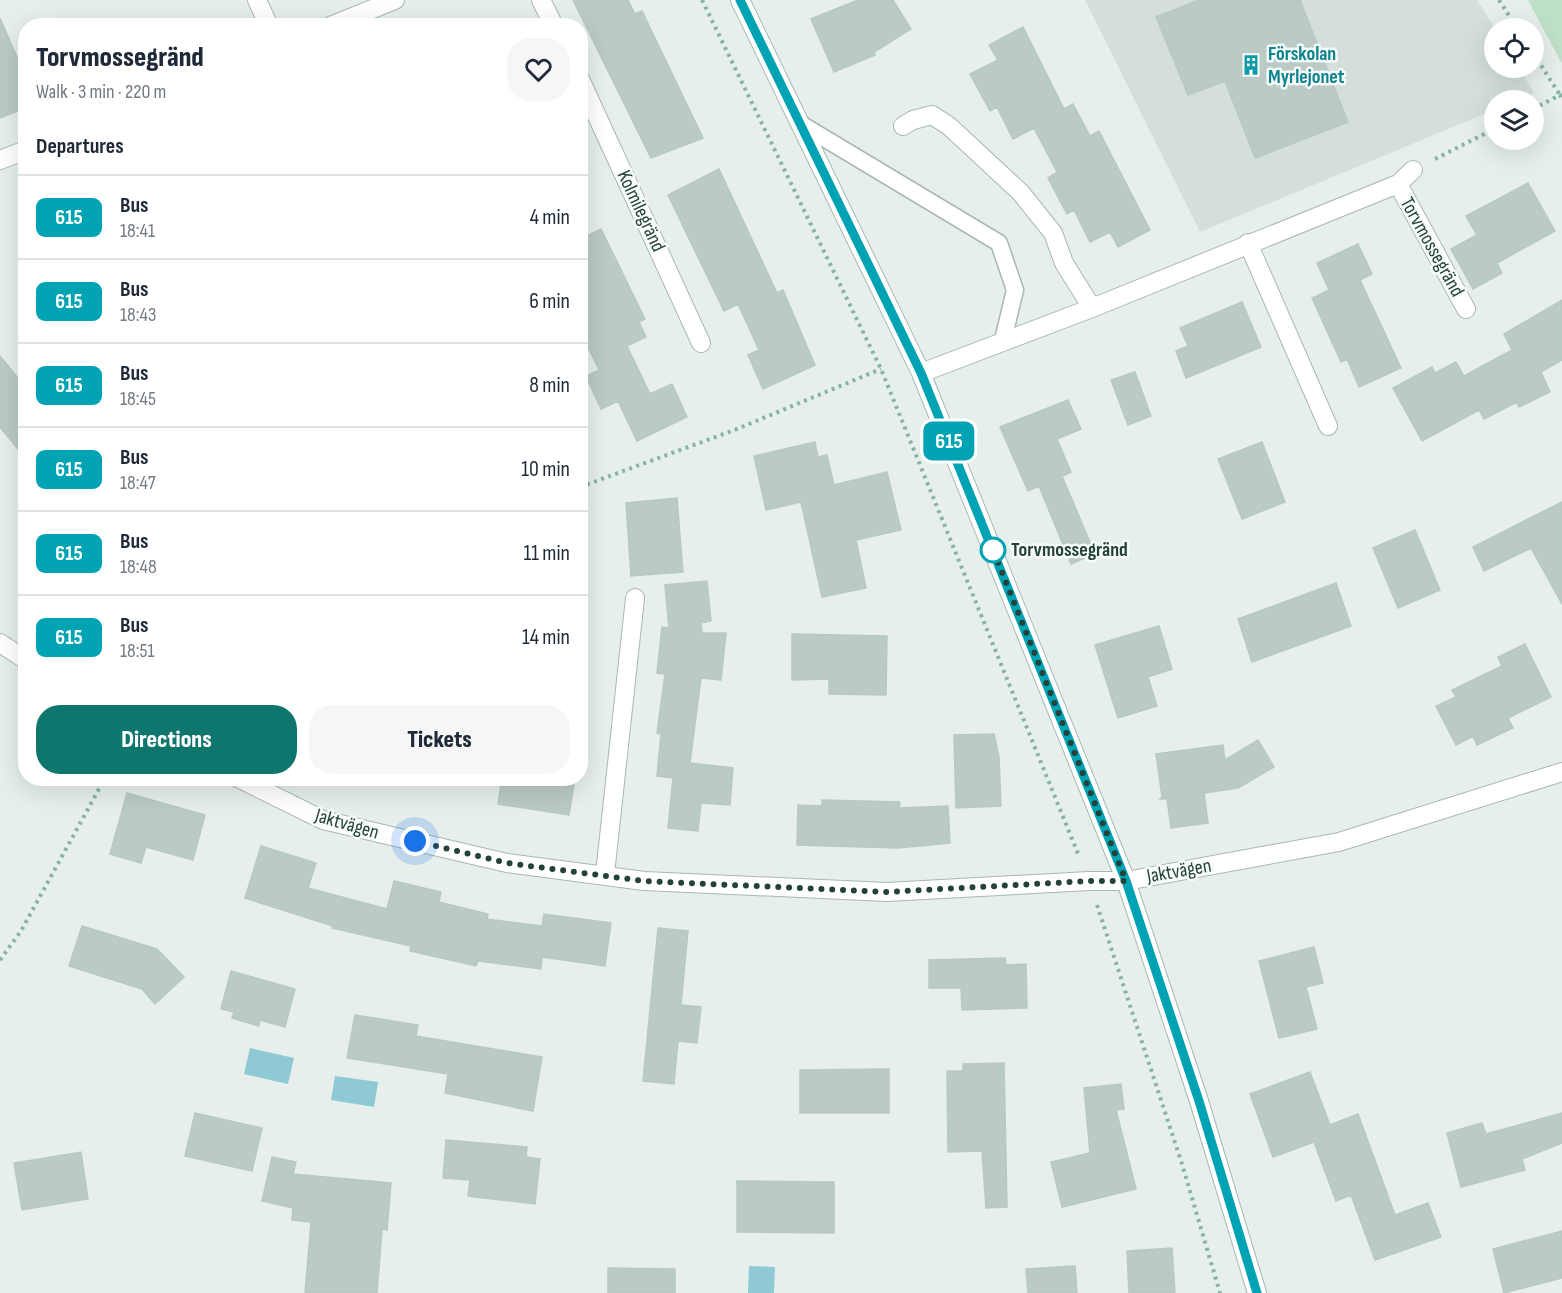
<!DOCTYPE html>
<html lang="en">
<head>
<meta charset="utf-8">
<style>
  body { margin:0; font-family:"Sofia Sans Condensed",sans-serif; background:#f6f6f7; color:#1f2937; height:100vh; display:flex; flex-direction:column; font-size:22px; white-space:nowrap }
  * { box-sizing:border-box; margin:0 }
  p { font-size:20px; color:#747a83 }
  .icon { flex:none; width:33px; height:33px; fill:none; stroke:currentColor; stroke-width:2; stroke-linecap:round; stroke-linejoin:round }
  .map { position:relative; flex:1; overflow:hidden }
  .drawer { position:absolute; left:18px; top:18px; width:570px; height:768px; display:flex; flex-direction:column; background:#fff; border-radius:24px; box-shadow:0 6px 24px #0002 }
  .drawer>* { flex:none }
  .badge { padding:0 12px; border-radius:9px; font-size:21px; line-height:39px }
  .fabs { position:absolute; left:1484px; top:18px; display:grid; gap:12px }
  .fabs a { display:grid; place-items:center; width:60px; height:60px; border-radius:50%; background:#fff; box-shadow:0 6px 24px #0002; font-size:30px }
  .you { position:absolute; width:30px; height:30px; margin:-15px; border:4px solid #fff; border-radius:50%; background:#1a73e8; box-shadow:0 0 0 9px #1a73e833 }
  .map>.badge { position:absolute; translate:-50% -50%; box-shadow:0 0 0 3px #fff }
  h2 { padding:0 18px; font-size:22px; line-height:54px }
  .round { display:grid; place-items:center; flex:none; width:63px; height:63px; border-radius:24px; background:#f6f6f7 }
  .summary { display:flex; align-items:center; justify-content:space-between; height:102px; padding:0 18px }
  h1 { font-size:28px; font-weight:800; line-height:45px }
  .primary-button { display:flex; gap:12px; margin-top:auto; padding:12px 18px }
  .primary-button a { flex:1; height:69px; border-radius:24px; background:#0f766e; color:#fff; font-size:24px; font-weight:800; line-height:69px; text-align:center }
  .primary-button a+a { background:#f6f6f7; color:#1f2937 }
  ul { padding:0; list-style:none }
  li { display:flex; align-items:center; gap:18px; height:84px; padding:0 18px; border-top:2px solid #e0e1e3 }
  li div { flex:1 }
  li b { display:block; font-size:22px }
  li em { font-style:normal }
  li .badge { min-width:66px; font-weight:700; text-align:center }
  .map>svg:first-child { display:block }
  .built { fill:#d4dfda }
  .green { fill:#bfe0c8 }
  .water { fill:#8ec9d4 }
  .building { fill:#bbcac4; stroke:#b8c9c2; stroke-width:1.5 }
  .lines { fill:none; stroke-linecap:round; stroke-linejoin:round }
  .service-casing { stroke:#a8b8b2; stroke-width:19 }
  .minor-casing { stroke:#a8b8b2; stroke-width:20 }
  .path { stroke:#86b3a5; stroke-width:4; stroke-dasharray:3 4.5; stroke-linecap:butt }
  .service { stroke:#fff; stroke-width:16 }
  .minor { stroke:#fff; stroke-width:18 }
  .line-casing { stroke:#fff; stroke-width:14 }
  .line { stroke:#00a3b4; stroke-width:9 }
  .walk { stroke:#24423a; stroke-width:6; stroke-dasharray:0 10.8 }
  .stop-dot { fill:#fff; stroke:#00a3b4; stroke-width:3 }
  .labels { text-anchor:middle; dominant-baseline:central; stroke-width:5; stroke-linejoin:round; paint-order:stroke }
  .culture-label { font-size:20px; font-weight:bold; fill:#0d838f; stroke:#f7fbf9; text-anchor:start }
  .street-label { font-size:20px; fill:#24423a; stroke:#f7fbf9 }
  .stop-label { font-size:20px; font-weight:bold; fill:#24423a; stroke:#f7fbf9; text-anchor:start }
</style>
</head>
<body>
<div class="map">
<svg width="1562" height="1293" viewBox="0 0 1562 1293">
  <rect width="100%" height="100%" fill="#e6efeb"/>
  <path class="built" d="M 1085,0 L 1477,0 L 1495,28 L 1494,68 L 1519,68 L 1534,93 L 1517,100 L 1494,100 L 1494,110 L 1200,232 Z"/>
  <path class="green" d="M 1528,0 L 1562,0 L 1562,64 Z"/>
  <path class="water" d="M 250,1048 L 294,1058 L 288,1084 L 244,1074 Z
    M 335,1076 L 378,1082 L 374,1107 L 331,1100 Z
    M 749,1266 L 775,1267 L 774,1293 L 748,1293 Z"/>
  <path class="building" d="M 573,0 L 628,0 L 635,14 L 642,11 L 703,138 L 651,158 Z
    M 858,0 L 893,0 L 911,29 L 874,52 L 875,55 L 834,72 L 811,19 Z
    M 1199,0 L 1300,0 L 1348,122 L 1255,158 L 1225,81 L 1188,95 L 1156,17 Z
    M 0,18 L 26,78 L 26,108 L 0,118 Z
    M 1023,27 L 1064,109 L 1073,104 L 1090,136 L 1099,131 L 1150,230 L 1118,247 L 1110,232 L 1090,242 L 1074,210 L 1067,214 L 1048,178 L 1057,172 L 1034,128 L 1013,139 L 997,107 L 990,111 L 970,74 L 998,60 L 989,45 Z
    M 719,169 L 777,293 L 783,290 L 815,365 L 763,389 L 748,355 L 759,350 L 738,304 L 724,311 L 668,195 Z
    M 1528,183 L 1555,231 L 1497,263 L 1502,273 L 1473,289 L 1451,249 L 1477,235 L 1466,216 Z
    M 601,229 L 645,319 L 639,322 L 646,337 L 627,346 L 650,394 L 672,384 L 687,417 L 637,441 L 618,401 L 601,409 L 586,376 L 599,370 L 580,331 L 580,239 Z
    M 1358,244 L 1372,274 L 1360,280 L 1401,368 L 1359,387 L 1347,359 L 1341,362 L 1312,298 L 1329,290 L 1317,263 Z
    M 1562,300 L 1562,360 L 1541,372 L 1550,392 L 1519,407 L 1517,402 L 1484,419 L 1479,410 L 1422,441 L 1393,388 L 1432,367 L 1435,373 L 1456,362 L 1464,376 L 1512,350 L 1504,334 Z
    M 1242,302 L 1261,347 L 1186,378 L 1176,351 L 1188,346 L 1180,328 Z
    M 0,356 L 26,388 L 26,459 L 0,427 Z
    M 1135,372 L 1151,416 L 1128,425 L 1111,380 Z
    M 1068,400 L 1081,429 L 1057,439 L 1071,472 L 1062,476 L 1095,554 L 1071,564 L 1039,486 L 1028,491 L 1000,427 Z
    M 815,442 L 818,457 L 827,455 L 834,485 L 887,472 L 901,530 L 856,540 L 866,588 L 822,597 L 801,502 L 766,510 L 754,456 Z
    M 1262,442 L 1285,502 L 1242,519 L 1218,459 Z
    M 677,498 L 683,572 L 631,576 L 626,503 Z
    M 1562,502 L 1562,604 L 1531,548 L 1484,571 L 1473,547 Z
    M 1415,530 L 1440,590 L 1398,608 L 1373,548 Z
    M 707,581 L 711,621 L 701,623 L 702,633 L 726,633 L 721,680 L 701,678 L 690,763 L 733,768 L 730,805 L 701,803 L 698,831 L 668,828 L 673,778 L 657,776 L 661,734 L 657,733 L 665,674 L 657,673 L 662,627 L 669,628 L 665,585 Z
    M 1336,583 L 1351,626 L 1252,662 L 1238,619 Z
    M 1159,626 L 1172,669 L 1148,677 L 1157,706 L 1118,718 L 1095,645 Z
    M 792,634 L 887,636 L 886,695 L 829,694 L 829,679 L 792,680 Z
    M 1525,644 L 1551,697 L 1508,718 L 1513,728 L 1477,745 L 1473,736 L 1456,745 L 1436,706 L 1456,697 L 1452,690 L 1502,666 L 1498,657 Z
    M 994,734 L 999,757 L 1001,806 L 956,808 L 954,735 Z
    M 1258,740 L 1274,767 L 1238,788 L 1204,793 L 1208,823 L 1171,828 L 1167,799 L 1160,799 L 1162,797 L 1156,754 L 1223,745 L 1225,760 Z
    M 502,778 L 575,778 L 569,815 L 498,804 Z
    M 127,793 L 205,815 L 193,860 L 146,847 L 141,863 L 110,854 Z
    M 822,800 L 900,802 L 899,808 L 948,806 L 950,843 L 898,848 L 797,845 L 798,805 L 822,806 Z
    M 261,846 L 316,863 L 308,888 L 387,909 L 394,881 L 441,892 L 439,902 L 488,914 L 487,919 L 542,926 L 544,914 L 611,923 L 605,966 L 542,957 L 541,969 L 478,961 L 476,966 L 410,951 L 411,946 L 332,928 L 333,926 L 245,898 Z
    M 82,926 L 157,949 L 184,977 L 155,1004 L 142,989 L 69,966 Z
    M 658,928 L 688,931 L 681,1005 L 701,1007 L 697,1043 L 678,1041 L 674,1084 L 643,1081 Z
    M 1314,947 L 1323,983 L 1306,987 L 1317,1029 L 1279,1038 L 1259,961 Z
    M 1005,958 L 1006,965 L 1026,964 L 1027,1008 L 962,1010 L 961,988 L 929,988 L 929,960 Z
    M 231,971 L 295,989 L 285,1027 L 260,1020 L 259,1026 L 232,1018 L 234,1012 L 221,1009 Z
    M 355,1015 L 418,1025 L 416,1036 L 542,1057 L 533,1111 L 445,1093 L 448,1074 L 347,1058 Z
    M 1004,1063 L 1007,1207 L 986,1208 L 982,1151 L 948,1152 L 947,1071 L 963,1071 L 963,1064 Z
    M 889,1069 L 889,1113 L 800,1113 L 800,1070 Z
    M 1310,1072 L 1330,1125 L 1358,1114 L 1395,1215 L 1428,1203 L 1441,1237 L 1375,1260 L 1351,1195 L 1336,1201 L 1314,1142 L 1273,1157 L 1250,1094 Z
    M 1121,1084 L 1124,1109 L 1116,1110 L 1136,1189 L 1062,1207 L 1051,1162 L 1090,1153 L 1084,1088 Z
    M 195,1113 L 262,1128 L 252,1171 L 185,1156 Z
    M 1562,1113 L 1562,1143 L 1522,1159 L 1525,1170 L 1461,1187 L 1447,1133 L 1482,1123 L 1486,1134 Z
    M 446,1140 L 527,1147 L 526,1157 L 540,1159 L 535,1204 L 468,1196 L 470,1180 L 443,1178 Z
    M 81,1152 L 88,1199 L 22,1210 L 14,1163 Z
    M 272,1157 L 296,1162 L 293,1174 L 391,1183 L 387,1230 L 382,1229 L 377,1293 L 305,1293 L 311,1222 L 292,1220 L 293,1208 L 262,1201 Z
    M 737,1181 L 834,1182 L 834,1233 L 737,1232 Z
    M 1562,1231 L 1562,1278 L 1504,1293 L 1493,1249 Z
    M 1172,1248 L 1175,1293 L 1129,1293 L 1127,1251 Z
    M 1075,1266 L 1077,1293 L 1028,1293 L 1026,1269 Z
    M 608,1268 L 675,1269 L 675,1293 L 608,1293 Z"/>
  <g class="lines">
    <g class="service-casing">
      <path id="service" d="M 799,123 L 999,243 L 1015,290 L 1003,340"/>
    </g>
    <g class="minor-casing">
      <path id="minor" d="M 257,0 L 269,26
        M 541,0 L 554,26
        M 740,0 L 921,373 L 1126,881 L 1199,1101 L 1257,1293
        M 330,26 L 395,0
        M 580,79 L 701,343
        M 903,126 L 913,120 L 932,115 L 949,126 L 1021,193 L 1053,233 L 1064,263 L 1092,308
        M 0,160 L 26,150
        M 1398,184 L 1466,309
        M 1248,243 L 1328,426
        M 921,373 L 1092,308 L 1398,184 L 1413,170
        M 0,643 L 26,660
        M 238,778 L 323,820 L 507,863 L 644,881 L 887,892 L 1089,881 L 1126,881 L 1339,842 L 1562,772
        M 605,874 L 635,598"/>
    </g>
    <path class="path" d="M 702,0 L 881,369 L 1079,856
      M 1499,0 L 1517,28
      M 1533,53 L 1560,95
      M 1533,109 L 1560,95 L 1562,99
      M 1435,159 L 1494,129
      M 580,487 L 737,429 L 881,369
      M 1097,905 L 1182,1164 L 1220,1293
      M 0,960 L 21,931 L 105,778"/>
    <use href="#service" class="service"/>
    <use href="#minor" class="minor"/>
  </g>
  <g class="lines">
    <g class="line-casing">
      <path id="line" d="M 740,0 L 921,373 L 1126,881 L 1199,1101 L 1257,1293"/>
    </g>
    <use href="#line" class="line"/>
    <path class="walk" d="M 415,841 L 507,863 L 644,881 L 887,892 L 1089,881 L 1126,881 L 993,550"/>
  </g>
  <defs>
    <g id="building-bare" transform="scale(1.62)"><path d="M-4-6H4V6H1V3H-1V6H-4ZM-2.5-4.3h1.7v1.8h-1.7ZM.8-4.3h1.7v1.8H.8ZM-2.5-1h1.7V.8h-1.7ZM.8-1h1.7V.8H.8Z" fill="#0f9aa8" stroke="#f7fbf9" stroke-width="2.5" paint-order="stroke"/></g>
  </defs>
  <g fill-rule="evenodd">
    <use href="#building-bare" x="1251" y="65"/>
  </g>
  <circle class="stop-dot" cx="993" cy="550" r="12"/>
  <g class="labels">
    <g class="culture-label">
      <text x="1268" y="54">Förskolan<tspan x="1268" dy="23">Myrlejonet</tspan></text>
    </g>
    <g class="street-label">
      <text transform="translate(641 211) rotate(65)">Kolmilegränd</text>
      <text transform="translate(1432 247) rotate(61)">Torvmossegränd</text>
      <text transform="translate(347 824) rotate(16)">Jaktvägen</text>
      <text transform="translate(1179 871) rotate(-10)">Jaktvägen</text>
    </g>
    <g class="stop-label">
      <text x="1011" y="550">Torvmossegränd</text>
    </g>
  </g>
</svg>
<div class="fabs">
<a><svg class="icon" aria-label="locate" viewBox="0 0 24 24"><circle cx="12" cy="12" r="6"/><path d="M12 2v4M12 18v4M2 12h4M18 12h4"/></svg></a>
<a><svg class="icon" aria-label="layers" viewBox="0 0 24 24"><path d="M12 4l9 5-9 5-9-5zM3 14l9 5 9-5"/></svg></a>
</div>
<div class="you" style="left:415px;top:841px"></div>
<b class="badge" style="left:949px;top:441px;background:#00a3b4;color:#fff">615</b>
<section class="drawer">
<div class="summary"><div><h1>Torvmossegränd</h1><p>Walk · 3 min · 220 m</p></div><a class="round"><svg class="icon" aria-label="heart" viewBox="0 0 24 24"><path d="M12 20l-8-8c-3-5 5-10 8-4 3-6 11-1 8 4z"/></svg></a></div>
<h2>Departures</h2>
<ul>
<li><span class="badge" style="background:#00a3b4;color:#fff">615</span><div><b>Bus</b><p>18:41</p></div><em>4 min</em></li>
<li><span class="badge" style="background:#00a3b4;color:#fff">615</span><div><b>Bus</b><p>18:43</p></div><em>6 min</em></li>
<li><span class="badge" style="background:#00a3b4;color:#fff">615</span><div><b>Bus</b><p>18:45</p></div><em>8 min</em></li>
<li><span class="badge" style="background:#00a3b4;color:#fff">615</span><div><b>Bus</b><p>18:47</p></div><em>10 min</em></li>
<li><span class="badge" style="background:#00a3b4;color:#fff">615</span><div><b>Bus</b><p>18:48</p></div><em>11 min</em></li>
<li><span class="badge" style="background:#00a3b4;color:#fff">615</span><div><b>Bus</b><p>18:51</p></div><em>14 min</em></li>
</ul>
<div class="primary-button"><a>Directions</a><a>Tickets</a></div>
</section>
</div>
</body>
</html>
